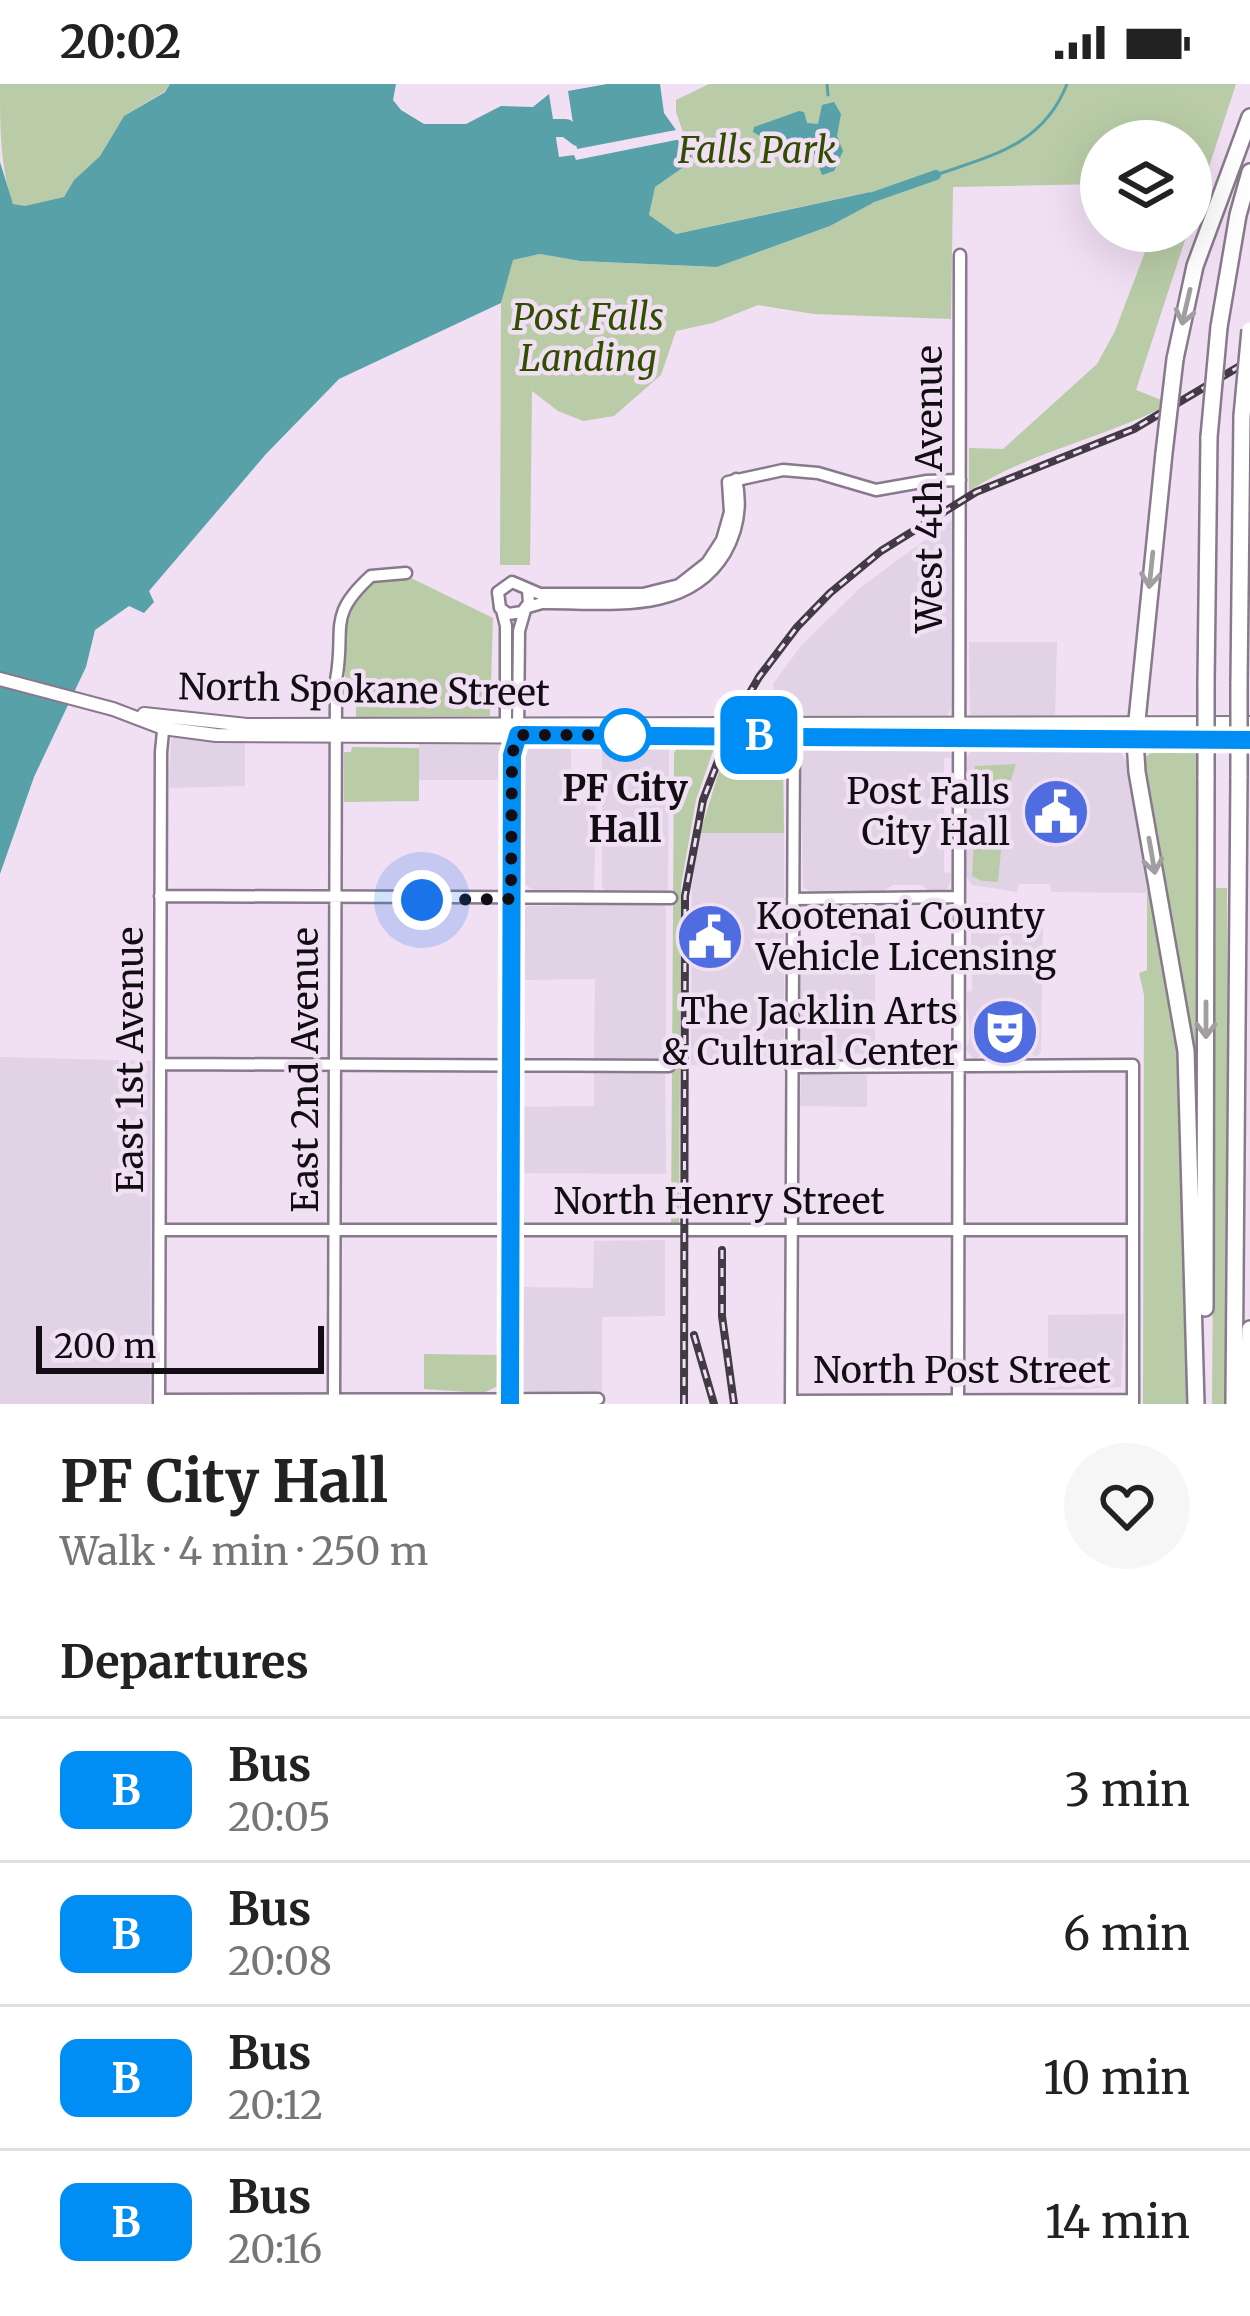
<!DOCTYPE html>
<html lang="en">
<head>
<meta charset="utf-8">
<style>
  body { margin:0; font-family:Merriweather,serif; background:#f6f6f6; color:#222; height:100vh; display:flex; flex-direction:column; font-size:45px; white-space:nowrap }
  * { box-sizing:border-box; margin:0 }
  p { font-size:39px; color:#767676 }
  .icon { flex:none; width:66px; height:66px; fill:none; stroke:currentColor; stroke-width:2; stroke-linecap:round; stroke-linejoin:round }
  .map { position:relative; height:1320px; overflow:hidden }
  .details { display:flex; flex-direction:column; background:#fff; flex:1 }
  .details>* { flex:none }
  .badge { padding:0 24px; border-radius:18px; font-size:42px; line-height:78px }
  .buttons { position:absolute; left:1080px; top:36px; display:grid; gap:24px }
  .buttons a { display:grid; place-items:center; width:132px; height:132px; border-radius:50%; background:#fff; box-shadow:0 12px 48px #0002; font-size:60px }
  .scale { position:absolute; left:36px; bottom:30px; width:288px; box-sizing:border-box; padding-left:12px; border:6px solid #120c13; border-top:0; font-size:33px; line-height:42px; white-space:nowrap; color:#120c13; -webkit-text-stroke:9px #f1dff4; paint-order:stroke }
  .you { position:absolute; width:60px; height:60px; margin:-30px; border:9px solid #fff; border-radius:50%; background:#1a73e8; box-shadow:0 0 0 18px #1a73e833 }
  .map>.badge { position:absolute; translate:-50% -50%; box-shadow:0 0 0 6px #fff }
  h2 { padding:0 60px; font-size:45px; line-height:108px }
  .round { display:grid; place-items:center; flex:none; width:126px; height:126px; border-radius:63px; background:#f6f6f6 }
  .summary { display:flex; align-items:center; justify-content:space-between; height:204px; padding:0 60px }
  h1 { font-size:57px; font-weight:700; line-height:90px }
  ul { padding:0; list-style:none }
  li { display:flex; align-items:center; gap:36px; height:144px; padding:0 60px; border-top:3px solid #e0e0e0 }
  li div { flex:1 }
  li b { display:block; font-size:45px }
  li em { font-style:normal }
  li .badge { min-width:132px; font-weight:700; text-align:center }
  .status { display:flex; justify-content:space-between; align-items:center; height:84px; padding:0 60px; background:#fff; direction:ltr }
  .status svg { height:33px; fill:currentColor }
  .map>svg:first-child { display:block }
  .commercial { fill:#e1d2e5 }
  .green { fill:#b9cca7 }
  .water { fill:#58a1a9 }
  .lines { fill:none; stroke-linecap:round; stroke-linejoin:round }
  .stream { stroke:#58a1a9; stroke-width:3 }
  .canal { stroke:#58a1a9; stroke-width:10 }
  .river { stroke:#58a1a9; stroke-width:18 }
  .minor-casing { stroke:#89798c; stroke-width:15 }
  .major-casing { stroke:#89798c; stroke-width:16 }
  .highway-casing { stroke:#89798c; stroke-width:20 }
  .minor { stroke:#fff; stroke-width:10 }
  .major { stroke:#fff; stroke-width:12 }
  .highway { stroke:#fff; stroke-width:15 }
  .rail-casing { stroke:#423a44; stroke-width:8 }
  .rail { stroke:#f1dff4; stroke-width:3; stroke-dasharray:9; stroke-linecap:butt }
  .highway-bridge-casing { stroke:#89798c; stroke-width:20; stroke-linecap:butt }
  .highway-bridge { stroke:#fff; stroke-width:15 }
  .oneway { stroke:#a09ea1 }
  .line-casing { stroke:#fff; stroke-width:27 }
  .line { stroke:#008ef5; stroke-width:18 }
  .walk { stroke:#120c13; stroke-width:12; stroke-dasharray:0 21.6 }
  .stop-dot { fill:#fff; stroke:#008ef5; stroke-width:6 }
  .labels { text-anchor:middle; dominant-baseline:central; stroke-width:9; stroke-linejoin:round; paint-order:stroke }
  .park-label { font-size:36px; font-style:italic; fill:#314e00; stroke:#f1dff4 }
  .street-label { font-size:36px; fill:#120c13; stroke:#f1dff4 }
  .stop-label { font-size:36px; font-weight:bold; fill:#120c13; stroke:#f1dff4 }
  .poi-label { font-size:36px; fill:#120c13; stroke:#f1dff4; text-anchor:end }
</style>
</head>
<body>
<div class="status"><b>20:02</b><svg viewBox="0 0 49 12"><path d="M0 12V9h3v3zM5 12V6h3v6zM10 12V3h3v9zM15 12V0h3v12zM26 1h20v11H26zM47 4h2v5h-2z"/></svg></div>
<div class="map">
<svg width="1250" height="1320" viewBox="0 0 1250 1320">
  <rect width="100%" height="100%" fill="#f1dff4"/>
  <path class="commercial" d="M 952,436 L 951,625 L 947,631 L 781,633 L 773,600 L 801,562 L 860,504 Z
    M 969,558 L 1057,558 L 1055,634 L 970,631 Z
    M 175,651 L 245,655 L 245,702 L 169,704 L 171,656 Z
    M 669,654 L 668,808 L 606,808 L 602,802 L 602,659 L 658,659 Z
    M 464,655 L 498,656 L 503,667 L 503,696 L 419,696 L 419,660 L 458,659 Z
    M 522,658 L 571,658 L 571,716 L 596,716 L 594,807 L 534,807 L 520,796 Z
    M 810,660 L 948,663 L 952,674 L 944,674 L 944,788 L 951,789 L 951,796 L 947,805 L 929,807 L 922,801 L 893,801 L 880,809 L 813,809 L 803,803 L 801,668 Z
    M 975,661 L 1118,664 L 1129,681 L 1151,809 L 1051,808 L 1050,800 L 1019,800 L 1017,808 L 972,801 L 966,792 L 967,674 Z
    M 700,749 L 784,749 L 784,982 L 691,981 L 692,801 Z
    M 975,819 L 997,820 L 998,827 L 1036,827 L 1036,819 L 1043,822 L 1041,968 L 1037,973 L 1025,966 L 989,966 L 975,976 L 966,966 L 970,952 L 966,908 L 972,907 L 971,846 L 967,842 L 967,826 Z
    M 663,820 L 666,825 L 666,976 L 594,975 L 595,895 L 523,896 L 520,829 L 528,822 Z
    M 851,826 L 875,827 L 875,970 L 823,970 L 815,976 L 805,976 L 800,969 L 800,871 L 850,870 Z
    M 0,973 L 151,977 L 150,1320 L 0,1320 Z
    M 594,987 L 665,987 L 666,1090 L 519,1089 L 523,1037 L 519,1023 L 594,1022 Z
    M 823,987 L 832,991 L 867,991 L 867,1023 L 800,1022 L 801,990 Z
    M 665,1156 L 665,1232 L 602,1233 L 602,1309 L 533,1309 L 521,1304 L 519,1203 L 593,1204 L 594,1157 Z
    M 1124,1230 L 1121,1303 L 1048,1306 L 1048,1231 Z"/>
  <path class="green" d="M 0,0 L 170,0 L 165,7 L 124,32 L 100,72 L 74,96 L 64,113 L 25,123 L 13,120 C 0,84 0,40 0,0 Z
    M 709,0 L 1236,0 L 1191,138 L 1191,57 L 1101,57 L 1101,100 L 953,103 L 951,235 L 814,230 L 758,221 L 713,239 L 676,247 L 661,291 L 614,332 L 583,337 L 558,327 L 532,307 L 530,481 L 500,481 L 501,219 L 512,176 L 540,170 L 580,177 L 717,183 L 830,142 L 873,119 L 869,108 L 676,150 L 649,132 L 654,103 L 688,51 L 684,51 L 676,28 L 676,16 Z
    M 1153,147 L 1188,147 L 1136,306 L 1164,317 L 1162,324 C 1099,355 1028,369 969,407 L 969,364 L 1003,365 L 1097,280 L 1115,247 Z
    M 378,494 L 411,494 L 493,534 L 490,632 L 356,633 L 356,618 L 349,618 L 345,611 L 345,526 Z
    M 729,655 L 780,658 L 783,662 L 784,749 L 700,749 Z
    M 352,663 L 419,664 L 419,717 L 344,718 L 344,668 L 351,668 Z
    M 677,664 L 714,664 L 696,716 L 681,802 L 679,1142 L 671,1142 L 674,669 Z
    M 1157,665 L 1196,665 L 1196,1012 L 1141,672 L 1145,673 Z
    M 1016,680 L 1008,705 L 982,705 L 973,694 L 975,682 Z
    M 974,758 L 1001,766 L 998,798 L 982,797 L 972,792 Z
    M 1216,804 L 1227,804 L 1229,1320 L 1212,1320 Z
    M 1147,808 L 1151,809 L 1172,918 L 1186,1028 L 1187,1320 L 1143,1320 L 1144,911 L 1139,889 L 1147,886 Z
    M 424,1270 L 501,1271 L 500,1301 L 483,1309 L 424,1305 Z"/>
  <path class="water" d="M 170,0 L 396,0 L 393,16 L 401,26 L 424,40 L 466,40 L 501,22 L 533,23 L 549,10 L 559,73 L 574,71 L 576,76 L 681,55 L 688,50 L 692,77 L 655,103 L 649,131 L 676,150 L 870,108 L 873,119 L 830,142 L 717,183 L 580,177 L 540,170 L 513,176 L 501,219 L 339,295 L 266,370 L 149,507 L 154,518 L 144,529 L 129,522 L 95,546 L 86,583 L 34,693 L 0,790 L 0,78 L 13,120 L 25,122 L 64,113 L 74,96 L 100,72 L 124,32 L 165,8 Z
    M 607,0 L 660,0 L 664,29 L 676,46 L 577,65 L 568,7 Z
    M 834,18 L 841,30 L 837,52 L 843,67 L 834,87 L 822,91 L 814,69 L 789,64 L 771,70 L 765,55 L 753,48 L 754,43 L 799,27 L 804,28 L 807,39 L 818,40 L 822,21 Z"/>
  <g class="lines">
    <path class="stream" d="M 827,0 L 828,11
      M 936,91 C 993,71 1043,61 1067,0"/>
    <path class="canal" d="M 859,118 L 936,91"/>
    <path class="river" d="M 534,56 L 554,44 L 566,44 L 578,53 L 595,47"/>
    <g class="minor-casing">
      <path id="minor" d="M 528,506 L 529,519 L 522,528 L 508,530 L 500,524 L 498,508 L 512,498 L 540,510 L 643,510 L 679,501 L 707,479 L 722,456 L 730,428 L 728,398 L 783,386 L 818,389 L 876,406 L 927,397 L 960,396
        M 528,523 L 542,519 C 606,518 687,533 725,469 C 738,446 742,421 736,395
        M 502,526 L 506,542 L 506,651 L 511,671 L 510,1320
        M 518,648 L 519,547 L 525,526
        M 160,812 L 671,814
        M 793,815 L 959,813
        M 160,980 L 669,982
        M 791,983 L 1133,981 L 1133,1320
        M 160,1146 L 1133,1146
        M 159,1316 L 598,1315
        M 791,1317 L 1133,1316
        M 159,1320 L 161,668 L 164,637
        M 334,1320 L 336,596 C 346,543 326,533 371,492 L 406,489
        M 791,1320 L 794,647
        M 958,1320 L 960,171"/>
    </g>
    <g class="major-casing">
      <path id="major" d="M 0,595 L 113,625 L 163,644 L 216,651 L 1250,656
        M 144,630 L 247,641 L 1250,639"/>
    </g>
    <g class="highway-casing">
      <path id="highway" d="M 1219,243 L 1238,131 L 1250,88
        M 1175,275 L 1195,182 L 1250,33
        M 1164,369 L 1135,656 L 1137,688 L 1186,967 L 1196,1320
        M 1206,599 L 1209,353
        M 1239,599 L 1242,332
        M 1205,1224 L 1206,693
        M 1234,1320 L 1239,692
        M 1247,1320 L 1250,1245"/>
    </g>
    <use href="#minor" class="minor"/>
    <use href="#major" class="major"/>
    <use href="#highway" class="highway"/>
    <g class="rail-casing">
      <path id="rail" d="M 722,1166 L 722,1232 L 734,1320
        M 694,1251 L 714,1320
        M 684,1320 L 685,812 L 703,716 L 733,638 L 759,593 L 797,543 L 830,509 L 881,467 L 976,408 L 1134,345 L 1250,276"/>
    </g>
    <use href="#rail" class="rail"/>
    <g class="highway-bridge-casing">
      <path id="highway-bridge" d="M 1242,332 L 1250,246
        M 1209,353 L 1219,243
        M 1164,369 L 1175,275
        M 1206,599 L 1206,693
        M 1239,599 L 1239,692"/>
    </g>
    <use href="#highway-bridge" class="highway-bridge"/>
  </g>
  <defs><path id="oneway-shaft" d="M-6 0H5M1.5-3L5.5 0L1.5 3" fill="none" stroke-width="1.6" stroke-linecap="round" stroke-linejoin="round" transform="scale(3)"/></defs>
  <g class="oneway">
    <use href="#oneway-shaft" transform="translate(1186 223) rotate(103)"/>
    <use href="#oneway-shaft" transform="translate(1151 486) rotate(96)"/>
    <use href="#oneway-shaft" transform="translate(1152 772) rotate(80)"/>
    <use href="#oneway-shaft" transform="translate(1206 936) rotate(90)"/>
  </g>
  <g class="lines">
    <g class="line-casing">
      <path id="line" d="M 510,1320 L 512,671 L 518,651 L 1250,656"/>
    </g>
    <use href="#line" class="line"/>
    <path class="walk" d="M 422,816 L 511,815 L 512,671 L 518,651 L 625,651"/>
  </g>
  <defs>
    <g id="civic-disc" transform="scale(3.45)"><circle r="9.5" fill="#4f6ce0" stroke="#f1dff4"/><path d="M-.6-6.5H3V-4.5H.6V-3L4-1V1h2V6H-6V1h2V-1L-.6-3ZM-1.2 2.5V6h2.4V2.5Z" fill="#fff"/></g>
    <g id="theatre-disc" transform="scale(3.45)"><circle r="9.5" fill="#4f6ce0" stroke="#f1dff4"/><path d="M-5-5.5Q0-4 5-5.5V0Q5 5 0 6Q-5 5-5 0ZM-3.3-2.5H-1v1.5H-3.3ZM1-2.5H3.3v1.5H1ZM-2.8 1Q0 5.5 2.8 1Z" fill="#fff"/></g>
  </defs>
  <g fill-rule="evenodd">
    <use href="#civic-disc" x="1056" y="728"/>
    <use href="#civic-disc" x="710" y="853"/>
    <use href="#theatre-disc" x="1005" y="948"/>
  </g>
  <circle class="stop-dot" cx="625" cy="651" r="24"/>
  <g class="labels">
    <g class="park-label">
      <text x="757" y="66">Falls Park</text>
      <text x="588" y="233">Post Falls<tspan x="588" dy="41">Landing</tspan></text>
    </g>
    <g class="street-label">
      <text transform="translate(929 405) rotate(-90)">West 4th Avenue</text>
      <text transform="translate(364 606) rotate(1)">North Spokane Street</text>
      <text transform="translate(130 976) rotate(-90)">East 1st Avenue</text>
      <text transform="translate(305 986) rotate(-90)">East 2nd Avenue</text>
      <text x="719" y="1117">North Henry Street</text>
      <text x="962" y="1286">North Post Street</text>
    </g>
    <g class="stop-label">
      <text x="625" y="704">PF City<tspan x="625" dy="41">Hall</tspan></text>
    </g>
    <g class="poi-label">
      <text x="1010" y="707">Post Falls<tspan x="1010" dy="41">City Hall</tspan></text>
      <text x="756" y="832" text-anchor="start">Kootenai County<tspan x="756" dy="41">Vehicle Licensing</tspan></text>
      <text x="958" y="927">The Jacklin Arts<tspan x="958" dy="41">&amp; Cultural Center</tspan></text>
    </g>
  </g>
</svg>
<div class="buttons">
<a><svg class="icon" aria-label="layers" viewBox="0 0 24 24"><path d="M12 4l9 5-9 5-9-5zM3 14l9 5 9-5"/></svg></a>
</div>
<div class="scale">200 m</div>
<div class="you" style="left:422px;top:816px"></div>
<b class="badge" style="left:759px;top:651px;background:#008ef5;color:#fff">B</b>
</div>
<section class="details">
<div class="summary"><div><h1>PF City Hall</h1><p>Walk · 4 min · 250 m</p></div><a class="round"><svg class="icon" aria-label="heart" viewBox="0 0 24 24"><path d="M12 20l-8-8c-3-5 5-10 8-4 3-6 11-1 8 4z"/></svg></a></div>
<h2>Departures</h2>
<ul>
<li><span class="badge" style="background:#008ef5;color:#fff">B</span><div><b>Bus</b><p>20:05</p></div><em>3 min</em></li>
<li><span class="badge" style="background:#008ef5;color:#fff">B</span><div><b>Bus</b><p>20:08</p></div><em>6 min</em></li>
<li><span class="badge" style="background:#008ef5;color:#fff">B</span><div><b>Bus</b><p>20:12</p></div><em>10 min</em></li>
<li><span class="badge" style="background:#008ef5;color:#fff">B</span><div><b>Bus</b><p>20:16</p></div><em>14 min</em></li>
</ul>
</section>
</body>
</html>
